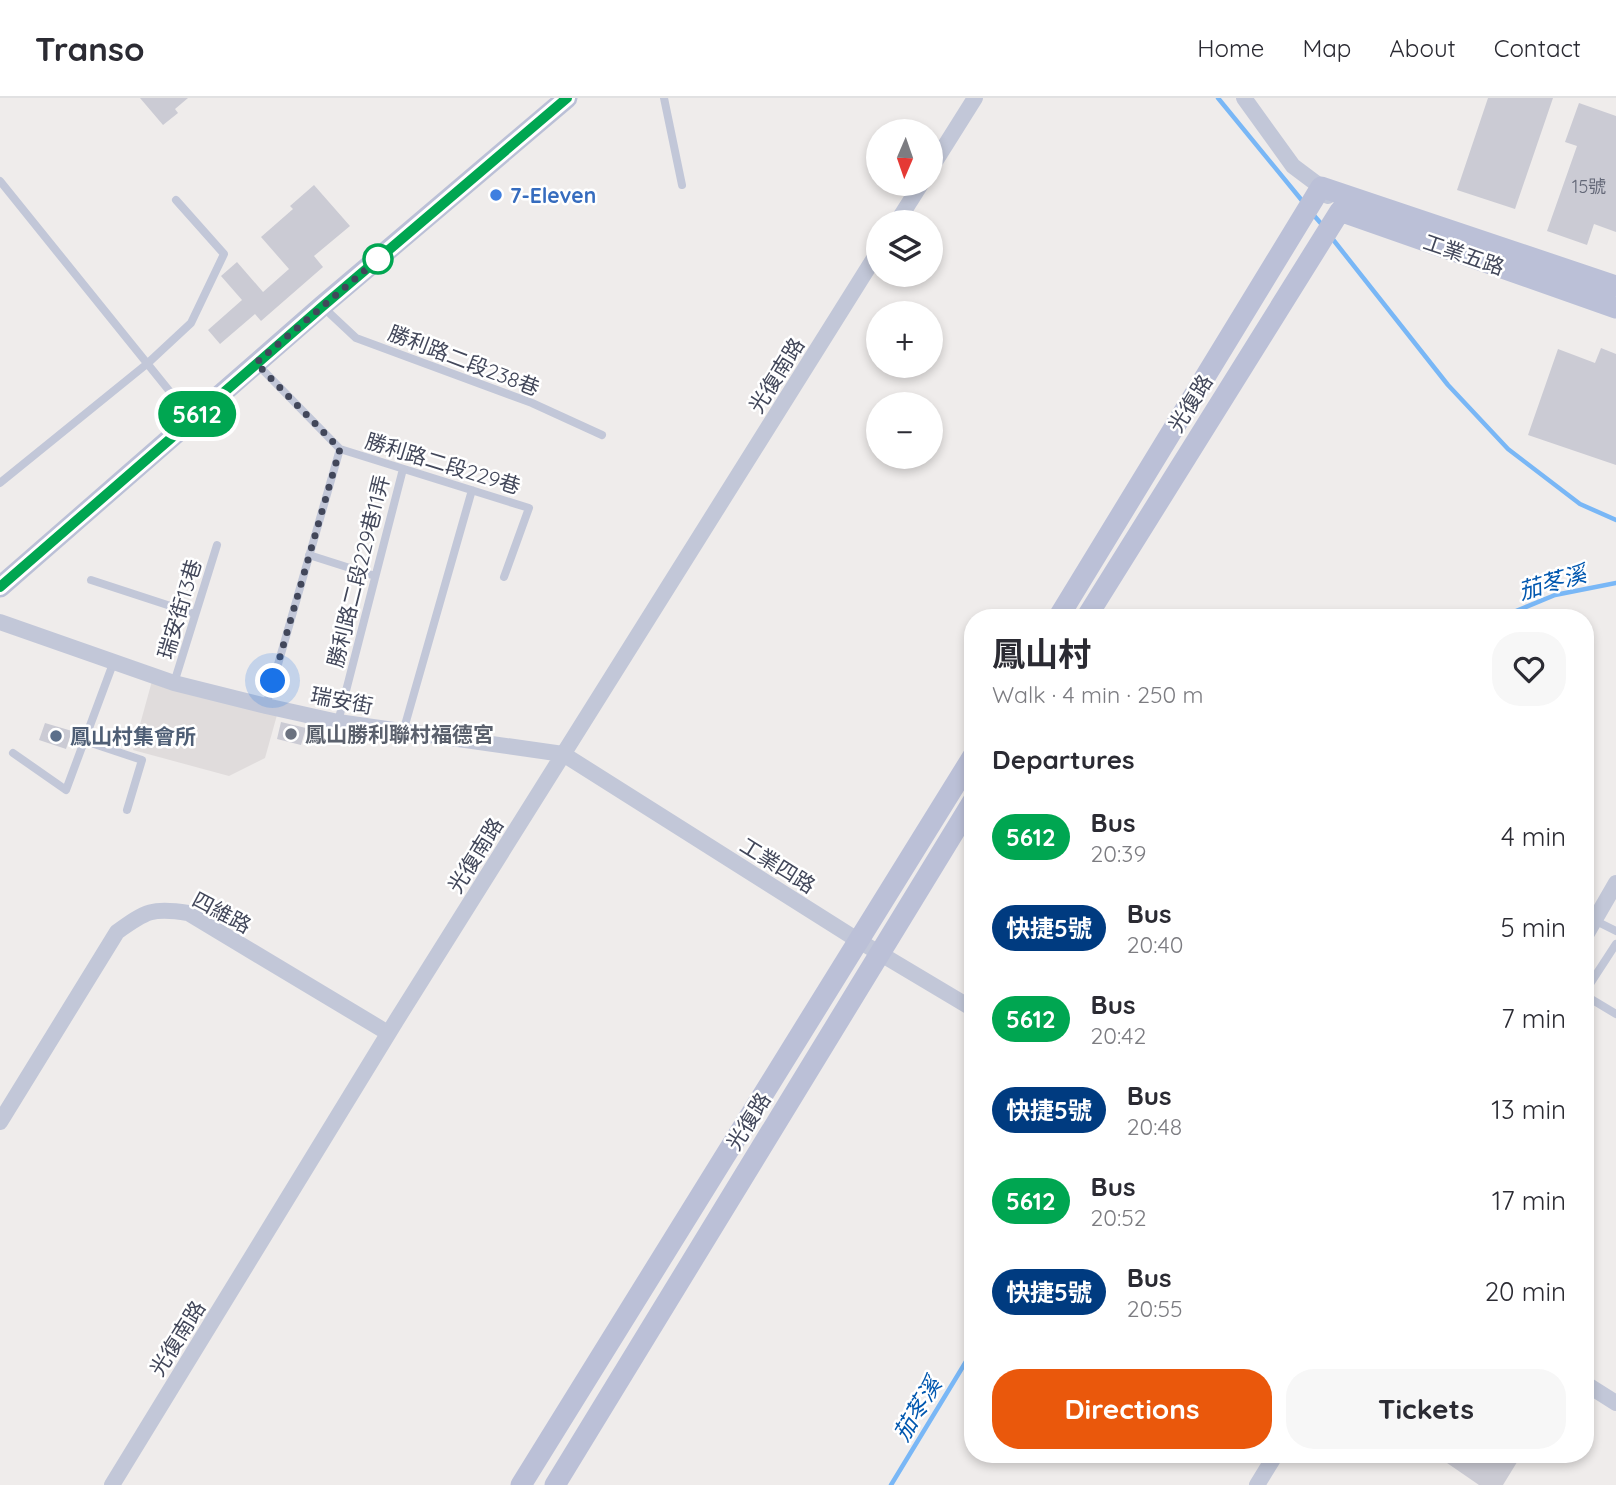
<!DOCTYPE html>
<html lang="en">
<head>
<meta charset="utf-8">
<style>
  body { margin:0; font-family:Quicksand,"Noto Sans TC",sans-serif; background:#f7f7f7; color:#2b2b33; height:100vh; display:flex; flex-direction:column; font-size:26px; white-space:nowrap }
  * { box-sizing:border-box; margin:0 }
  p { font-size:23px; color:#7c7c81 }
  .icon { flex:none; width:38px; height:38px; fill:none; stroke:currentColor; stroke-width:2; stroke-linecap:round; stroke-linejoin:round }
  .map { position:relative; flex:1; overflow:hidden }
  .sheet { position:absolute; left:964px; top:511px; width:630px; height:854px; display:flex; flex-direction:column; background:#fff; border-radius:28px; box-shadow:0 4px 10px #0003 }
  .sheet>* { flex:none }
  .badge { padding:0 14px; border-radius:23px; font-size:24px; line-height:46px }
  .needle { width:46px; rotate:182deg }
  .controls { position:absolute; left:866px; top:21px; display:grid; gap:14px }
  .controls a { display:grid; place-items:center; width:77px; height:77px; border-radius:50%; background:#fff; box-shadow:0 4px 10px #0003; font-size:35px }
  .you { position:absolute; width:35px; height:35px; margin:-18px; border:5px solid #fff; border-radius:50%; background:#1a73e8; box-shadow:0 0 0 10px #1a73e833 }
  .map>.badge { position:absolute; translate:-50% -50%; box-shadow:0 0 0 4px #fff }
  h2 { padding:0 28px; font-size:26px; line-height:63px }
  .round { display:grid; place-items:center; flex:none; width:74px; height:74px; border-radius:28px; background:#f7f7f7 }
  .head { display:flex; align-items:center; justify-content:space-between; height:119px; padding:0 28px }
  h1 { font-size:33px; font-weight:700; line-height:52px }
  .button { display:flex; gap:14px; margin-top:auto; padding:14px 28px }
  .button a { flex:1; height:80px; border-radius:28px; background:#ea580c; color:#fff; font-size:28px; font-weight:700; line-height:80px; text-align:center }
  .button a+a { background:#f7f7f7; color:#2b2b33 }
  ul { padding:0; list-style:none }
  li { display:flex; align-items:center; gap:21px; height:91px; padding:0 28px }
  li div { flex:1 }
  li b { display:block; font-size:26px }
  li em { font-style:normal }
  li .badge { min-width:77px; font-weight:700; text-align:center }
  header { display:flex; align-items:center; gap:42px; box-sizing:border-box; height:98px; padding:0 35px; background:#fff; border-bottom:2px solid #e1e1e2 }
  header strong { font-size:33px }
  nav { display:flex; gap:38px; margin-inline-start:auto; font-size:24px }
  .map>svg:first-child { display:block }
  .education { fill:#e0dcdc }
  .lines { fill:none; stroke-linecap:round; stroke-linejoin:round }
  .stream { stroke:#79b7f6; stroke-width:4.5 }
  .building { fill:#cbcbd4 }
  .lane { stroke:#c2c7d8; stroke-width:8 }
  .street { stroke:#c2c7d8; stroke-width:16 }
  .secondary { stroke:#bbc0d7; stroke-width:21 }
  .line-casing { stroke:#fff; stroke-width:16 }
  .line { stroke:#00a651; stroke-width:10 }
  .walk { stroke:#42475a; stroke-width:7; stroke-dasharray:0 12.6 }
  .shop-dot { fill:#3f7fe0; stroke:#fff; stroke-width:2.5 }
  .stop-dot { fill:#fff; stroke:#00a651; stroke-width:3.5 }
  .worship-dot { fill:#6b7280; stroke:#fff; stroke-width:2.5 }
  .service-dot { fill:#5c6f8a; stroke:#fff; stroke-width:2.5 }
  .labels { text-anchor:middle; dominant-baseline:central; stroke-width:5; stroke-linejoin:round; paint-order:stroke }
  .number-label { font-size:18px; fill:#646878 }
  .shop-label { font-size:21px; font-weight:bold; fill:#366cbe; stroke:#fff; text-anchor:start }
  .street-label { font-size:21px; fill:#42475a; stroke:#fff }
  .worship-label { font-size:21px; font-weight:bold; fill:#5b616d; stroke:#fff; text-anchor:start }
  .service-label { font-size:21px; font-weight:bold; fill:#4e5e75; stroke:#fff; text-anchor:start }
  .water-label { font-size:23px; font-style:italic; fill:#0057af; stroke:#fff }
</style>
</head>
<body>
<header>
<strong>Transo</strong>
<nav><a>Home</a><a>Map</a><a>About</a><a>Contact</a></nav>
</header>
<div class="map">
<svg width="1616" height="1387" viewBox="0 0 1616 1387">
  <rect width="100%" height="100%" fill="#efeceb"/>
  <path class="education" d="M 152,583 L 277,617 L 265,660 L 229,678 L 133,652 Z"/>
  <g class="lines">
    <path class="stream" d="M 1218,0 L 1304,105
      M 1311,114 L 1324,129
      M 1331,139 L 1448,287 L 1508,351 L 1580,406 L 1616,422
      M 1499,520 L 1555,497 L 1616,485
      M 891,1387 L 973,1252"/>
  </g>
  <path class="building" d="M 140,0 L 188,0 L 175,11 L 178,15 L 163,27 Z
    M 1488,0 L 1553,0 L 1515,111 L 1457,92 Z
    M 1579,5 L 1616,18 L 1616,134 L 1594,126 L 1587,147 L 1547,133 L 1577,48 L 1565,44 Z
    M 314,87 L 350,128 L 314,158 L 323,169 L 261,223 L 255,216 L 220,246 L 208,232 L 242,202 L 221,178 L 237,164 L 263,194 L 289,171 L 261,139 L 293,111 L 290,108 Z
    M 1601,250 L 1616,256 L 1616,367 L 1528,337 L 1558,251 L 1595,265 Z
    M 281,624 L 306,630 L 301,647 L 277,641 Z
    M 45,625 L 72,633 L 66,651 L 39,642 Z
    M 1434,1356 L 1522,1356 L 1503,1387 L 1479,1387 Z"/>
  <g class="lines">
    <path class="lane" d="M 664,0 L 682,87
      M 0,83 L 192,321
      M 324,210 L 356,240 L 532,305 L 602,337
      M 258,267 L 340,351 L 529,410 L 504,479
      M 0,385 L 148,265 L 191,225 L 224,156 L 176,102
      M 309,457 L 375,478
      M 91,482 L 195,516
      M 174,585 L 217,447
      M 266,608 L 340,351
      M 338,624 L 403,371
      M 403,634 L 472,392
      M 85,643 L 142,662 L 127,712
      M 13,655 L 66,692 L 114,563
      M 1594,822 L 1616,833
      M 1586,892 L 1616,846
      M 1586,898 L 1616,916"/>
    <path class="street" d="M 1244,0 L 1293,68 L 1321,89 L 1328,98
      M 931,70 L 975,0
      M 897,124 L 921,86
      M 0,524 L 174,585 L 266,608 L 338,624 L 563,656 L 859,843 L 973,911
      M 1586,837 L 1616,785
      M 0,1024 L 117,834 C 146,813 153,809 188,815 L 388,935
      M 1586,1286 L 1616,1305
      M 112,1387 L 396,923 L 878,154
      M 1257,1387 L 1276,1356"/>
    <path class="secondary" d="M 0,489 L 322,208 L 567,0
      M 1058,520 L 1321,89 L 1616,188
      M 1086,520 L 1340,113 L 1616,210
      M 521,1387 L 973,658
      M 555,1387 L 973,703"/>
  </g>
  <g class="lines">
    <g class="line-casing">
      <path id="line" d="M 0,489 L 323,208 L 567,0"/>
    </g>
    <use href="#line" class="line"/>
    <path class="walk" d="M 273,583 L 340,351 L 256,265 L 383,157 L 378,161"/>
  </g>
  <circle class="shop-dot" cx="496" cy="97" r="7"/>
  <circle class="stop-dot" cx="378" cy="161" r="14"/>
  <circle class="worship-dot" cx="291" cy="636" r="7"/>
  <circle class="service-dot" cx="56" cy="638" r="7"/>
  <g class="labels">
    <g class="number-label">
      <text x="1589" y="88">15號</text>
    </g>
    <g class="shop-label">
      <text x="510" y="97">7-Eleven</text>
    </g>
    <g class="street-label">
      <text transform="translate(1464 156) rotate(19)">工業五路</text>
      <text transform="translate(464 262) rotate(21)">勝利路二段238巷</text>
      <text transform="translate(776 277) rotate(-58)">光復南路</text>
      <text transform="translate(1190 305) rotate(-58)">光復路</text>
      <text transform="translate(443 365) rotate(17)">勝利路二段229巷</text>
      <text transform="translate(358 473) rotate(-76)">勝利路二段229巷11弄</text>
      <text transform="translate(179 511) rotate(-73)">瑞安街13巷</text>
      <text transform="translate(342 602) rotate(11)">瑞安街</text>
      <text transform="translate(475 757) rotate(-58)">光復南路</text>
      <text transform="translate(778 767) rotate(32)">工業四路</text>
      <text transform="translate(222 814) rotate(28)">四維路</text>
      <text transform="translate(748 1023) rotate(-58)">光復路</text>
      <text transform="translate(177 1240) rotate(-58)">光復南路</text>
    </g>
    <g class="worship-label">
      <text x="305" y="636">鳳山勝利聯村福德宮</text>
    </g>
    <g class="service-label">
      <text x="70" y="638">鳳山村集會所</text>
    </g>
    <g class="water-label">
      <text transform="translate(1552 484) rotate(-16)">茄苳溪</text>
      <text transform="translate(917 1311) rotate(-59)">茄苳溪</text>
    </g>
  </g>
</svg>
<div class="controls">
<a><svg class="needle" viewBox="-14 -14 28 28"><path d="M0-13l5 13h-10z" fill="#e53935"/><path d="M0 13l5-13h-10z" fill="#7c7c81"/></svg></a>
<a><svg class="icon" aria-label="layers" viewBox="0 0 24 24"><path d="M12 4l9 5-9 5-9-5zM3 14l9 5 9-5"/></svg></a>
<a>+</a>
<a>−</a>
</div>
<div class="you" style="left:273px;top:583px"></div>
<b class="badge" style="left:197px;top:316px;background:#00a651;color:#fff">5612</b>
<section class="sheet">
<div class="head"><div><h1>鳳山村</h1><p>Walk · 4 min · 250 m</p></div><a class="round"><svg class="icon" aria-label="heart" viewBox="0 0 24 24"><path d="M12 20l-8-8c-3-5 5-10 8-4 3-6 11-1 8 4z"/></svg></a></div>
<h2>Departures</h2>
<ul>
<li><span class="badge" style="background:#00a651;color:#fff">5612</span><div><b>Bus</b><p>20:39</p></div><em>4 min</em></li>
<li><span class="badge" style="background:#003b80;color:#fff">快捷5號</span><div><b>Bus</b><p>20:40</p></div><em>5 min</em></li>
<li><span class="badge" style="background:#00a651;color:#fff">5612</span><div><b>Bus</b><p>20:42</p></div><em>7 min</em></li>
<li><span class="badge" style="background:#003b80;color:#fff">快捷5號</span><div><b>Bus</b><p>20:48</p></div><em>13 min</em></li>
<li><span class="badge" style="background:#00a651;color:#fff">5612</span><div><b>Bus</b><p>20:52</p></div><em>17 min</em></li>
<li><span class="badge" style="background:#003b80;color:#fff">快捷5號</span><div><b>Bus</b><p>20:55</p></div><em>20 min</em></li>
</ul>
<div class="button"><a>Directions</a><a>Tickets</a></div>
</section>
</div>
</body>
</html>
